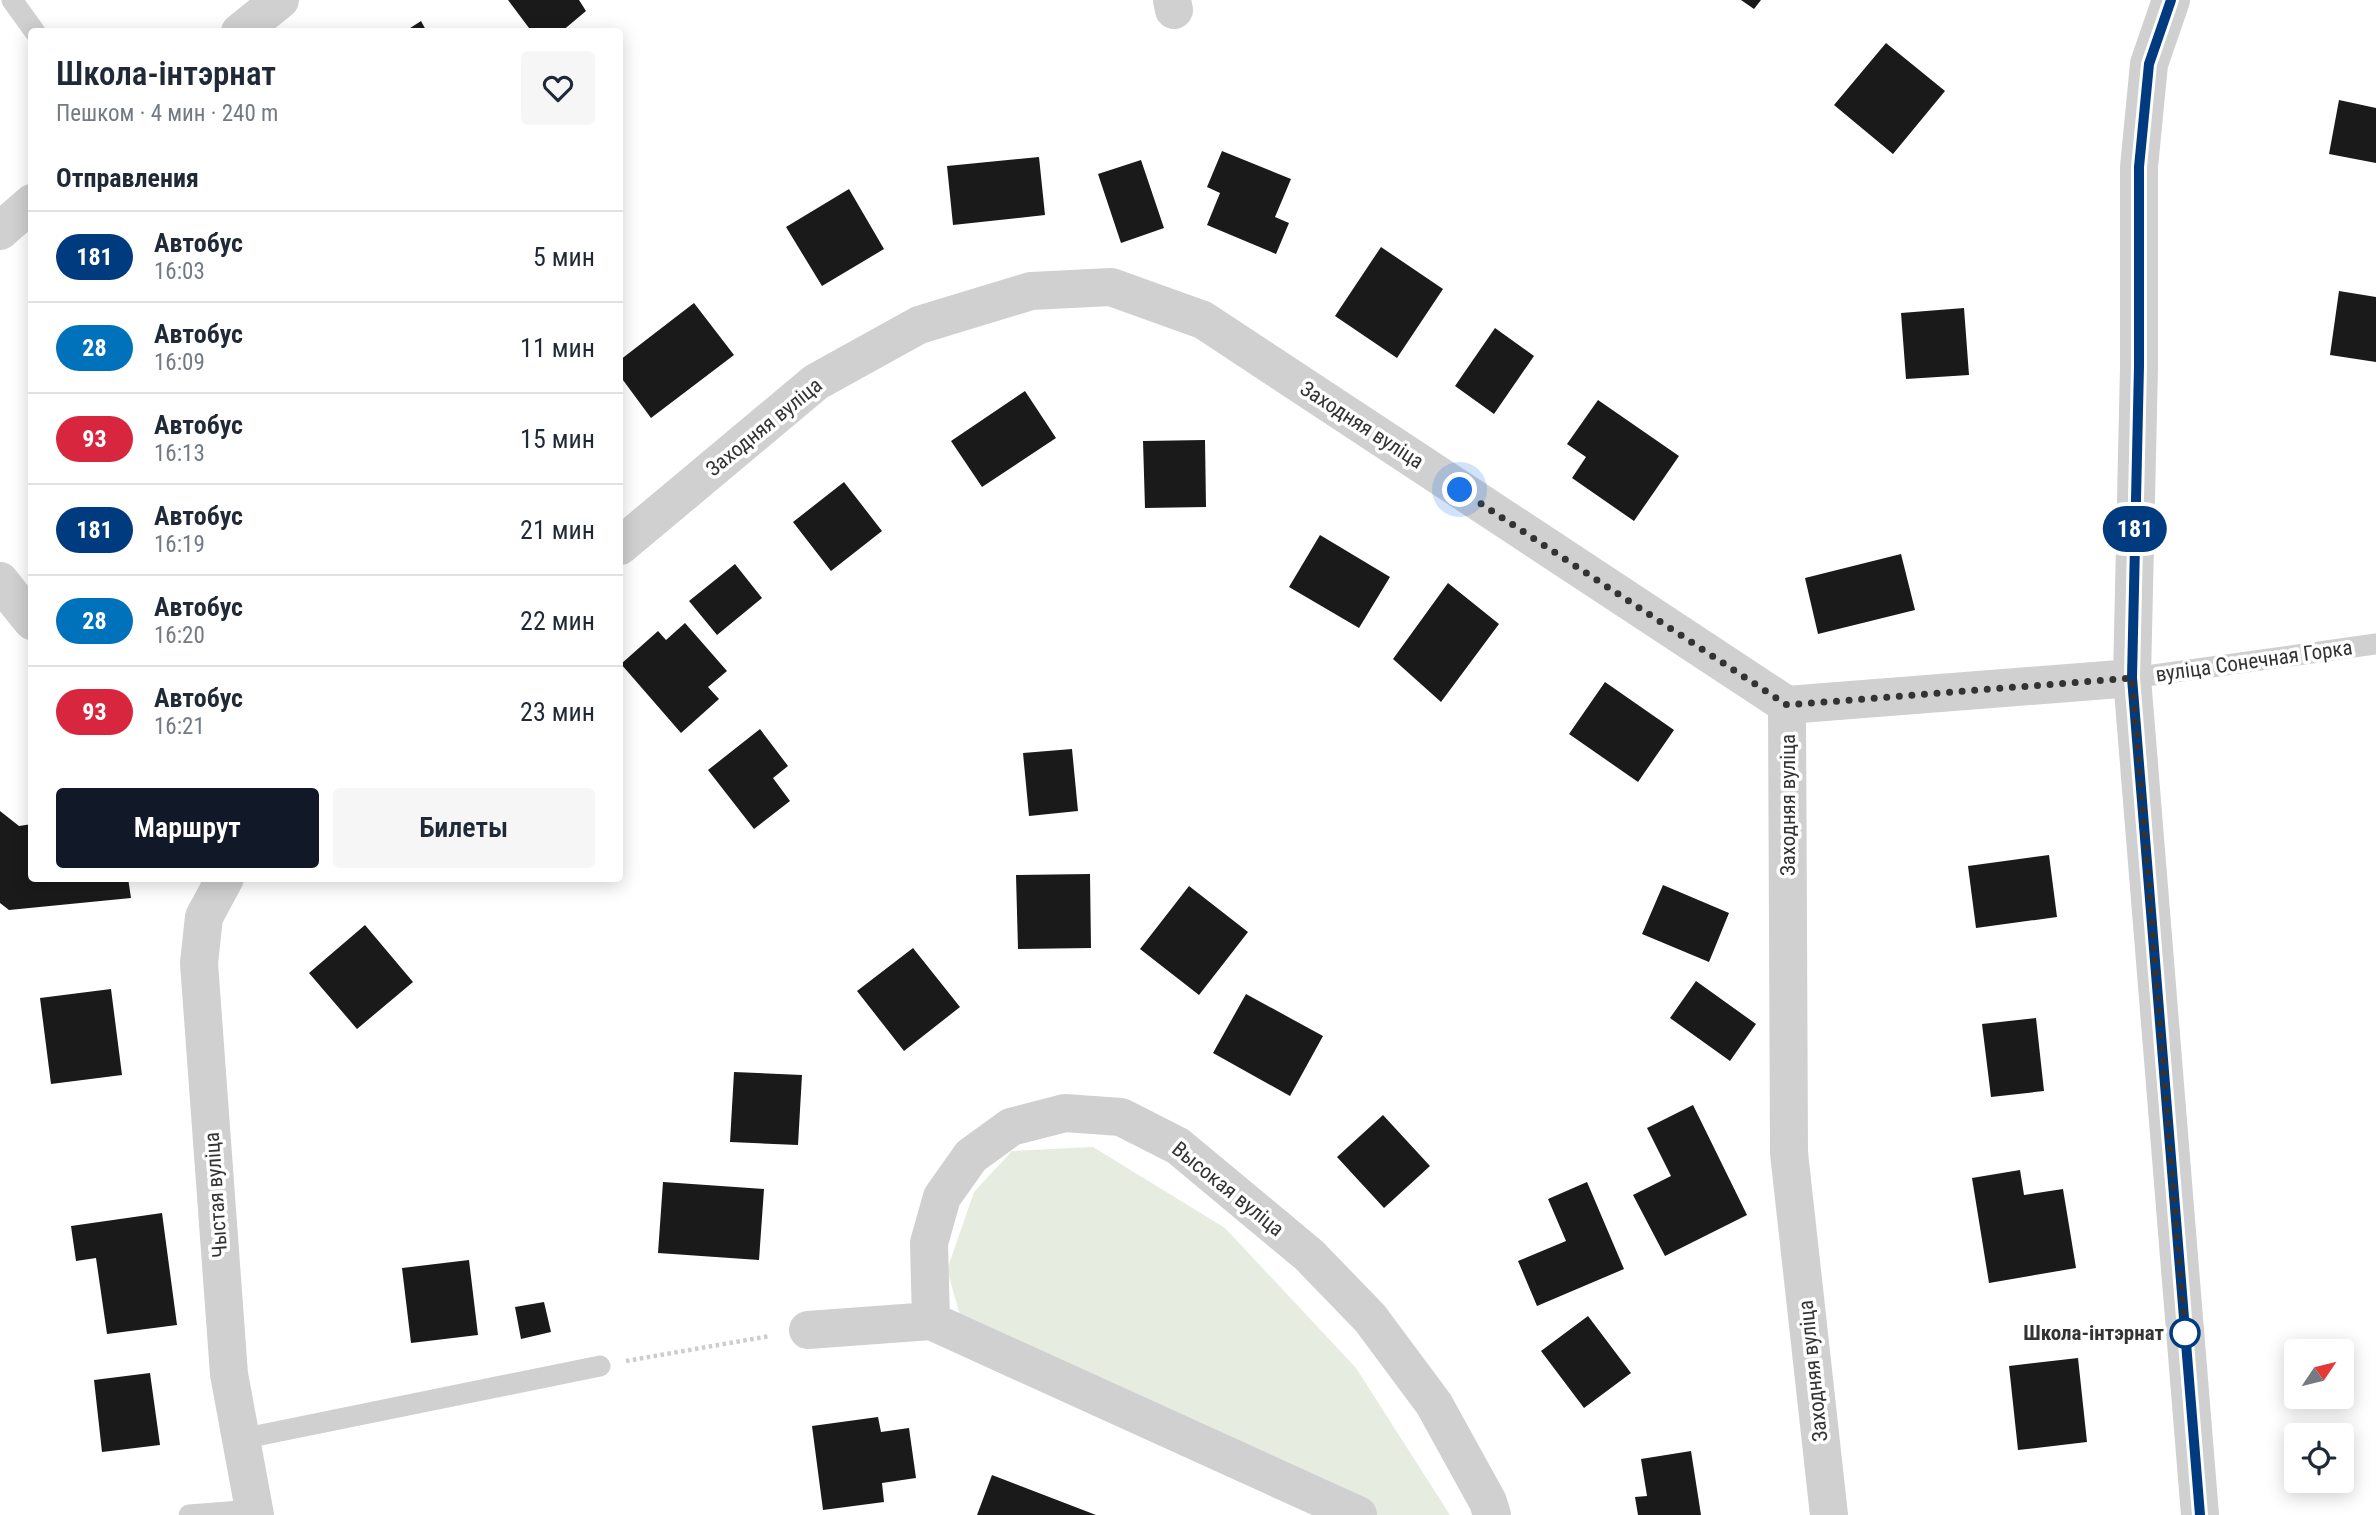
<!DOCTYPE html>
<html lang="ru">
<head>
<meta charset="utf-8">
<style>
  body { margin:0; font-family:"Roboto Condensed",sans-serif; background:#f6f6f7; color:#1f2937; height:100vh; display:flex; flex-direction:column; font-size:26px; white-space:nowrap }
  * { box-sizing:border-box; margin:0 }
  p { font-size:23px; color:#747a83 }
  .icon { flex:none; width:38px; height:38px; fill:none; stroke:currentColor; stroke-width:2; stroke-linecap:round; stroke-linejoin:round }
  .map { position:relative; flex:1; overflow:hidden }
  .side { position:absolute; left:28px; top:28px; width:595px; height:854px; display:flex; flex-direction:column; background:#fff; border-radius:7px; box-shadow:0 4px 18px #0003 }
  .side>* { flex:none }
  .badge { padding:0 14px; border-radius:23px; font-size:24px; line-height:46px }
  .needle { width:46px; rotate:55deg }
  .tools { position:absolute; left:2284px; top:1339px; display:grid; gap:14px }
  .tools a { display:grid; place-items:center; width:70px; height:70px; border-radius:7px; background:#fff; box-shadow:0 4px 18px #0003; font-size:35px }
  .you { position:absolute; width:35px; height:35px; margin:-18px; border:5px solid #fff; border-radius:50%; background:#1a73e8; box-shadow:0 0 0 10px #1a73e833 }
  .map>.badge { position:absolute; translate:-50% -50%; box-shadow:0 0 0 4px #fff }
  h2 { padding:0 28px; font-size:26px; line-height:63px }
  .round { display:grid; place-items:center; flex:none; width:74px; height:74px; border-radius:7px; background:#f6f6f7 }
  .head { display:flex; align-items:center; justify-content:space-between; height:119px; padding:0 28px }
  h1 { font-size:33px; font-weight:600; line-height:52px }
  .action { display:flex; gap:14px; margin-top:auto; padding:14px 28px }
  .action a { flex:1; height:80px; border-radius:7px; background:#111827; color:#fff; font-size:28px; font-weight:600; line-height:80px; text-align:center }
  .action a+a { background:#f6f6f7; color:#1f2937 }
  ul { padding:0; list-style:none }
  li { display:flex; align-items:center; gap:21px; height:91px; padding:0 28px; border-top:2px solid #e0e1e3 }
  li div { flex:1 }
  li b { display:block; font-size:26px }
  li em { font-style:normal }
  li .badge { min-width:77px; font-weight:700; text-align:center }
  .map>svg:first-child { display:block }
  .green { fill:#e6ecdf }
  .building { fill:#1a1a1a }
  .lines { fill:none; stroke-linecap:round; stroke-linejoin:round }
  .path { stroke:#cdcdcd; stroke-width:4.5; stroke-dasharray:3.5 3.5; stroke-linecap:butt }
  .service { stroke:#d0d0d0; stroke-width:21 }
  .minor { stroke:#d0d0d0; stroke-width:38 }
  .line-casing { stroke:#fff; stroke-width:16 }
  .line { stroke:#003b80; stroke-width:10 }
  .walk { stroke:#333; stroke-width:7; stroke-dasharray:0 12.6 }
  .stop-dot { fill:#fff; stroke:#003b80; stroke-width:3.5 }
  .labels { text-anchor:middle; dominant-baseline:central; stroke-width:7; stroke-linejoin:round; paint-order:stroke }
  .street-label { font-size:21px; fill:#333; stroke:#fff }
  .stop-label { font-size:21px; font-weight:bold; fill:#333; stroke:#fff; text-anchor:end }
</style>
</head>
<body>
<div class="map">
<svg width="2376" height="1515" viewBox="0 0 2376 1515">
  <rect width="100%" height="100%" fill="#fff"/>
  <path class="green" d="M 1093,1147 L 1225,1228 L 1356,1368 L 1450,1515 L 1355,1515 L 970,1350 L 947,1270 L 974,1192 L 1012,1151 Z"/>
  <path class="building" d="M 508,0 L 579,0 L 586,11 L 561,32 L 532,32 Z
    M 1741,0 L 1761,0 L 1754,9 Z
    M 421,21 L 427,32 L 404,32 Z
    M 1886,43 L 1945,91 L 1893,154 L 1834,105 Z
    M 2339,100 L 2376,108 L 2376,163 L 2329,154 Z
    M 1222,151 L 1291,179 L 1275,217 L 1289,223 L 1276,254 L 1207,225 L 1220,193 L 1207,187 Z
    M 1039,157 L 1045,215 L 953,225 L 947,166 Z
    M 1141,160 L 1164,228 L 1121,243 L 1098,174 Z
    M 849,189 L 884,249 L 822,286 L 786,227 Z
    M 1381,247 L 1443,289 L 1397,358 L 1335,316 Z
    M 2339,291 L 2376,297 L 2376,362 L 2330,355 Z
    M 694,303 L 734,355 L 651,418 L 620,376 L 620,360 Z
    M 1964,308 L 1969,375 L 1906,379 L 1901,313 Z
    M 1495,328 L 1534,356 L 1494,414 L 1455,386 Z
    M 1025,391 L 1056,438 L 982,487 L 951,441 Z
    M 1598,400 L 1679,456 L 1634,521 L 1572,478 L 1586,457 L 1567,444 Z
    M 1205,440 L 1206,507 L 1145,508 L 1143,441 Z
    M 844,482 L 882,531 L 831,571 L 793,522 Z
    M 1320,535 L 1390,577 L 1359,628 L 1289,587 Z
    M 1901,554 L 1915,610 L 1818,634 L 1805,578 Z
    M 735,564 L 762,598 L 717,635 L 689,601 Z
    M 1448,583 L 1499,624 L 1441,702 L 1393,659 Z
    M 685,623 L 727,671 L 708,687 L 719,699 L 681,733 L 621,664 L 658,631 L 666,640 Z
    M 1605,682 L 1674,730 L 1638,782 L 1569,734 Z
    M 760,729 L 788,766 L 773,778 L 790,801 L 754,829 L 708,770 Z
    M 1072,749 L 1078,811 L 1029,816 L 1023,753 Z
    M 0,811 L 19,826 L 32,824 L 32,878 L 128,878 L 131,898 L 9,910 L 0,903 Z
    M 2049,855 L 2057,917 L 1976,928 L 1968,866 Z
    M 1090,874 L 1091,948 L 1018,949 L 1016,875 Z
    M 1663,885 L 1729,913 L 1709,962 L 1642,934 Z
    M 1189,886 L 1248,932 L 1199,995 L 1140,949 Z
    M 365,925 L 413,982 L 357,1029 L 309,973 Z
    M 913,948 L 960,1007 L 904,1051 L 857,991 Z
    M 1696,981 L 1756,1024 L 1730,1061 L 1670,1018 Z
    M 111,989 L 122,1075 L 51,1084 L 40,998 Z
    M 1246,994 L 1323,1036 L 1290,1096 L 1213,1053 Z
    M 2036,1018 L 2044,1091 L 1991,1097 L 1982,1024 Z
    M 734,1072 L 802,1075 L 798,1145 L 730,1142 Z
    M 1693,1105 L 1747,1215 L 1665,1256 L 1633,1195 L 1671,1176 L 1647,1128 Z
    M 1383,1115 L 1430,1166 L 1384,1208 L 1337,1157 Z
    M 2020,1170 L 2024,1195 L 2063,1189 L 2076,1268 L 1989,1283 L 1972,1178 Z
    M 663,1182 L 764,1189 L 759,1260 L 658,1253 Z
    M 1587,1182 L 1624,1269 L 1537,1306 L 1518,1261 L 1566,1241 L 1548,1199 Z
    M 162,1213 L 177,1325 L 107,1334 L 96,1258 L 76,1261 L 71,1226 Z
    M 469,1260 L 478,1335 L 411,1343 L 402,1268 Z
    M 544,1302 L 551,1332 L 521,1339 L 515,1307 Z
    M 1588,1316 L 1631,1373 L 1584,1408 L 1541,1351 Z
    M 2078,1358 L 2087,1442 L 2018,1450 L 2009,1366 Z
    M 150,1373 L 160,1445 L 102,1452 L 94,1380 Z
    M 878,1417 L 881,1432 L 909,1428 L 916,1478 L 882,1483 L 884,1502 L 823,1510 L 812,1426 Z
    M 1691,1451 L 1701,1515 L 1638,1515 L 1635,1497 L 1647,1496 L 1641,1459 Z
    M 992,1475 L 1096,1515 L 977,1515 Z"/>
  <g class="lines">
    <path class="path" d="M 626,1361 L 770,1336"/>
    <path class="service" d="M 12,0 L 35,32
      M 2132,678 L 2376,644
      M 241,1439 L 600,1366
      M 189,1515 L 254,1510"/>
    <path class="minor" d="M 1172,0 L 1174,10
      M 2171,0 L 2149,64 L 2139,167 L 2139,367 L 2132,678 L 2200,1515
      M 240,32 L 280,0
      M 0,231 L 32,203
      M 620,546 L 816,382 L 919,325 L 1031,291 L 1111,287 L 1203,320 L 1787,705 L 1789,1153 L 1829,1515
      M 0,581 L 32,621
      M 1787,705 L 2132,678
      M 225,878 L 204,917 L 199,963 L 229,1374 L 255,1515
      M 808,1330 L 931,1321
      M 1358,1515 L 931,1321 L 929,1243 L 942,1197 L 971,1156 L 1011,1127 L 1065,1113 L 1121,1117 L 1178,1146 L 1309,1255 L 1370,1318 L 1434,1404 L 1488,1502 L 1492,1515"/>
  </g>
  <g class="lines">
    <g class="line-casing">
      <path id="line" d="M 2171,0 L 2149,64 L 2139,167 L 2139,366 L 2132,678 L 2200,1515"/>
    </g>
    <use href="#line" class="line"/>
    <path class="walk" d="M 1460,490 L 1787,705 L 2132,678 L 2185,1333"/>
  </g>
  <circle class="stop-dot" cx="2185" cy="1333" r="14"/>
  <g class="labels">
    <g class="street-label">
      <text transform="translate(1362 425) rotate(33)">Заходняя вуліца</text>
      <text transform="translate(764 427) rotate(-39)">Заходняя вуліца</text>
      <text transform="translate(2254 661) rotate(-8)">вуліца Сонечная Горка</text>
      <text transform="translate(1788 805) rotate(-90)">Заходняя вуліца</text>
      <text transform="translate(1228 1189) rotate(39)">Высокая вуліца</text>
      <text transform="translate(216 1195) rotate(-94)">Чыстая вуліца</text>
      <text transform="translate(1813 1371) rotate(-96)">Заходняя вуліца</text>
    </g>
    <g class="stop-label">
      <text x="2164" y="1333">Школа-інтэрнат</text>
    </g>
  </g>
</svg>
<div class="tools">
<a><svg class="needle" viewBox="-14 -14 28 28"><path d="M0-13l5 13h-10z" fill="#e53935"/><path d="M0 13l5-13h-10z" fill="#747a83"/></svg></a>
<a><svg class="icon" aria-label="locate" viewBox="0 0 24 24"><circle cx="12" cy="12" r="6"/><path d="M12 2v4M12 18v4M2 12h4M18 12h4"/></svg></a>
</div>
<div class="you" style="left:1460px;top:490px"></div>
<b class="badge" style="left:2135px;top:529px;background:#003b80;color:#fff">181</b>
<section class="side">
<div class="head"><div><h1>Школа-інтэрнат</h1><p>Пешком · 4 мин · 240 m</p></div><a class="round"><svg class="icon" aria-label="heart" viewBox="0 0 24 24"><path d="M12 20l-8-8c-3-5 5-10 8-4 3-6 11-1 8 4z"/></svg></a></div>
<h2>Отправления</h2>
<ul>
<li><span class="badge" style="background:#003b80;color:#fff">181</span><div><b>Автобус</b><p>16:03</p></div><em>5 мин</em></li>
<li><span class="badge" style="background:#0072bc;color:#fff">28</span><div><b>Автобус</b><p>16:09</p></div><em>11 мин</em></li>
<li><span class="badge" style="background:#d7263d;color:#fff">93</span><div><b>Автобус</b><p>16:13</p></div><em>15 мин</em></li>
<li><span class="badge" style="background:#003b80;color:#fff">181</span><div><b>Автобус</b><p>16:19</p></div><em>21 мин</em></li>
<li><span class="badge" style="background:#0072bc;color:#fff">28</span><div><b>Автобус</b><p>16:20</p></div><em>22 мин</em></li>
<li><span class="badge" style="background:#d7263d;color:#fff">93</span><div><b>Автобус</b><p>16:21</p></div><em>23 мин</em></li>
</ul>
<div class="action"><a>Маршрут</a><a>Билеты</a></div>
</section>
</div>
</body>
</html>
